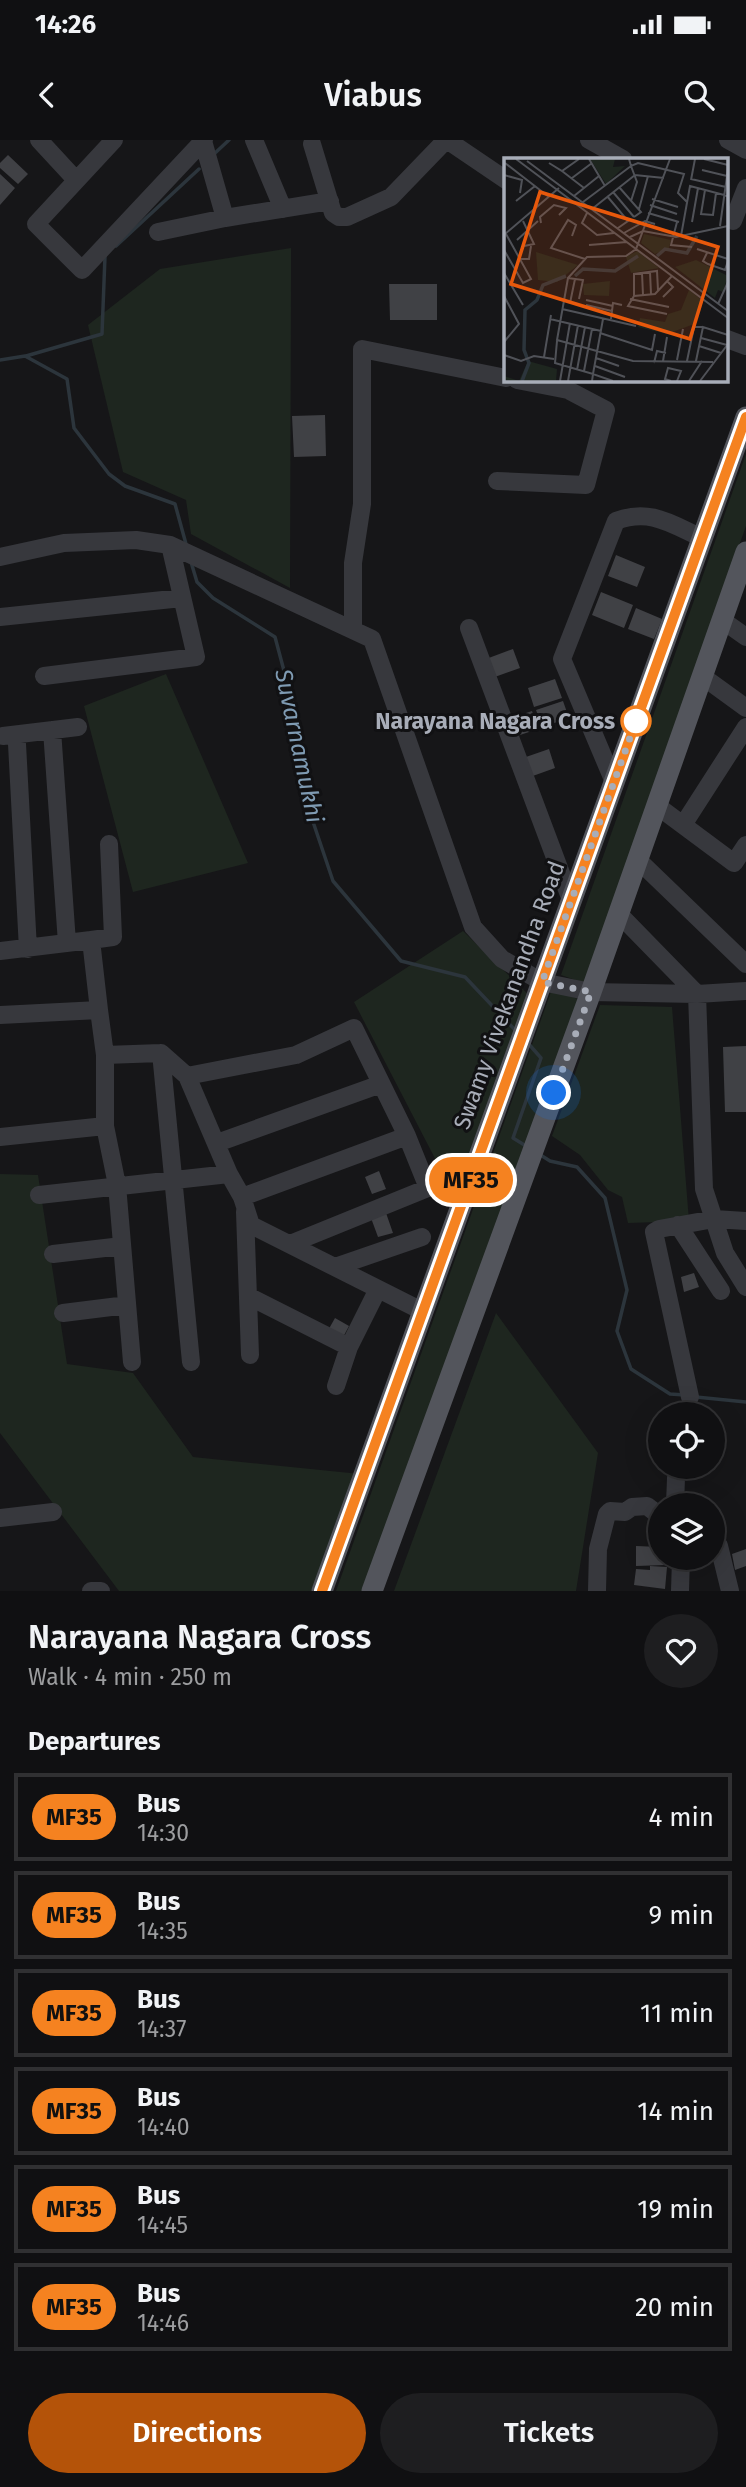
<!DOCTYPE html>
<html lang="en">
<head>
<meta charset="utf-8">
<style>
  body { margin:0; font-family:"Fira Sans",sans-serif; background:#1e1e20; color:#f1f3f6; height:100vh; display:flex; flex-direction:column; font-size:26px; white-space:nowrap }
  * { box-sizing:border-box; margin:0 }
  p { font-size:23px; color:#9c9d9f }
  .icon { flex:none; width:38px; height:38px; fill:none; stroke:currentColor; stroke-width:2; stroke-linecap:round; stroke-linejoin:round }
  .map { position:relative; height:1451px; overflow:hidden }
  .sheet { display:flex; flex-direction:column; background:#101012; flex:1 }
  .sheet>* { flex:none }
  .badge { padding:0 14px; border-radius:23px; font-size:24px; line-height:46px }
  .fabs { position:absolute; left:648px; top:1262px; display:grid; gap:14px }
  .fabs a { display:grid; place-items:center; width:77px; height:77px; border-radius:50%; background:#101012; box-shadow:0 7px 28px #0002,0 0 0 2px #303032; font-size:35px }
  .you { position:absolute; width:35px; height:35px; margin:-18px; border:5px solid #fff; border-radius:50%; background:#1a73e8; box-shadow:0 0 0 10px #1a73e833 }
  .map>.badge { position:absolute; translate:-50% -50%; box-shadow:0 0 0 4px #fff }
  h2 { padding:0 28px; font-size:26px; line-height:63px }
  .round { display:grid; place-items:center; flex:none; width:74px; height:74px; border-radius:37px; background:#1e1e20 }
  .headline { display:flex; align-items:center; justify-content:space-between; height:119px; padding:0 28px }
  h1 { font-size:33px; font-weight:600; line-height:52px }
  .primary-button { display:flex; gap:14px; margin-top:auto; padding:14px 28px }
  .primary-button a { flex:1; height:80px; border-radius:42px; background:#b45309; color:#fff; font-size:28px; font-weight:600; line-height:80px; text-align:center }
  .primary-button a+a { background:#1e1e20; color:#f1f3f6 }
  ul { padding:0; list-style:none }
  li { display:flex; align-items:center; gap:21px; height:88px; margin:0 14px 10px; padding:0 14px; border:4px solid #303032; border-radius:0px }
  li div { flex:1 }
  li b { display:block; font-size:26px }
  li em { font-style:normal }
  li .badge { min-width:77px; font-weight:700; text-align:center }
  .status { display:flex; justify-content:space-between; align-items:center; height:49px; padding:0 35px; background:#101012; direction:ltr }
  .status svg { height:19px; fill:currentColor }
  header { display:flex; justify-content:space-between; align-items:center; height:91px; padding:0 28px; background:#101012; font-size:32px; font-weight:600 }
  .map>svg:first-child { display:block }
  .green { fill:#1e261f }
  .lines { fill:none; stroke-linecap:round; stroke-linejoin:round }
  .stream { stroke:#2c353c; stroke-width:3.5 }
  .building { fill:#404145 }
  .minor { stroke:#37383d; stroke-width:18 }
  .major { stroke:#53555c; stroke-width:21 }
  .line-casing { stroke:#fff; stroke-width:16 }
  .line { stroke:#f58220; stroke-width:10 }
  .walk { stroke:#a8adb8; stroke-width:7; stroke-dasharray:0 12.6 }
  .stop-dot { fill:#fff; stroke:#f58220; stroke-width:3.5 }
  .labels { text-anchor:middle; dominant-baseline:central; stroke-width:6; stroke-linejoin:round; paint-order:stroke }
  .stop-label { font-size:23px; font-weight:bold; fill:#a8adb8; stroke:#111113; text-anchor:end }
  .street-label { font-size:23px; fill:#a8adb8; stroke:#111113 }
  .water-label { font-size:24px; font-style:italic; fill:#7f9bb3; stroke:#111113 }
  .inset-river { fill:none; stroke:#2c353c; stroke-width:3.5 }
  .inset-road { fill:none; stroke:#505258; stroke-width:2 }
  .view { fill:#e8590c; fill-opacity:0.15; stroke:#e8590c; stroke-width:3.5 }
  .inset-edge { fill:none; stroke:#a8adb8; stroke-width:3.5 }
</style>
</head>
<body>
<div class="status"><b>14:26</b><svg viewBox="0 0 49 12"><path d="M0 12V9h3v3zM5 12V6h3v6zM10 12V3h3v9zM15 12V0h3v12zM26 1h20v11H26zM47 4h2v5h-2z"/></svg></div>
<header><svg class="icon" aria-label="back" viewBox="0 0 24 24"><path d="M15 5l-7 7 7 7"/></svg>Viabus<svg class="icon" aria-label="search" viewBox="0 0 24 24"><circle cx="10" cy="10" r="6"/><path d="M15 15l6 6"/></svg></header>
<div class="map">
<svg width="746" height="1451" viewBox="0 0 746 1451">
  <rect width="100%" height="100%" fill="#161618"/>
  <path class="green" d="M 291,108 L 291,139 L 290,448 L 191,394 L 186,360 L 123,332 L 88,185 L 160,129 Z
    M 746,314 L 746,386 L 584,843 L 561,835 Z
    M 166,534 L 248,723 L 133,752 L 84,566 Z
    M 463,791 L 531,857 L 456,1059 L 354,862 Z
    M 552,849 L 578,859 L 366,1451 L 336,1451 Z
    M 600,865 L 672,867 L 689,1081 L 628,1083 L 622,1057 L 608,1050 L 580,1015 L 552,996 Z
    M 0,1034 L 38,1035 L 67,1224 L 133,1233 L 193,1317 L 360,1334 L 311,1451 L 119,1451 L 0,1293 Z
    M 496,1173 L 598,1313 L 576,1451 L 394,1451 Z"/>
  <g class="lines">
    <path class="stream" d="M 214,14 L 229,0
      M 116,106 L 199,29
      M 26,216 L 102,194 L 105,116
      M 0,220 L 25,216 L 67,239 L 74,288 L 109,334 L 125,346 L 175,364 L 186,404
      M 191,422 L 197,442 L 213,458 L 275,497 L 299,587 L 305,658 L 333,741 L 401,821 L 465,837 L 517,892
      M 526,1006 L 513,998 L 541,918 L 527,902
      M 539,1014 L 550,1021 L 577,1027 L 605,1058 L 627,1150 L 617,1191 L 631,1229 L 670,1254 L 685,1255
      M 696,1257 L 746,1262"/>
  </g>
  <path class="building" d="M 8,15 L 28,34 L 18,44 L 0,28 L 0,23 Z
    M 0,34 L 15,48 L 0,65 Z
    M 389,144 L 437,144 L 437,180 L 390,180 Z
    M 325,275 L 326,316 L 294,317 L 292,276 Z
    M 616,415 L 645,427 L 637,447 L 608,436 Z
    M 601,452 L 633,465 L 624,488 L 592,475 Z
    M 636,468 L 662,479 L 654,499 L 628,489 Z
    M 513,509 L 520,528 L 492,538 L 486,519 Z
    M 555,539 L 562,558 L 534,567 L 528,548 Z
    M 563,561 L 569,578 L 542,587 L 536,570 Z
    M 532,571 L 538,589 L 514,597 L 508,579 Z
    M 549,609 L 555,628 L 530,637 L 523,618 Z
    M 746,906 L 746,972 L 725,972 L 723,907 Z
    M 379,1031 L 386,1049 L 372,1054 L 365,1037 Z
    M 386,1073 L 393,1093 L 378,1097 L 371,1078 Z
    M 694,1133 L 699,1147 L 684,1152 L 681,1137 Z
    M 335,1178 L 349,1186 L 341,1201 L 326,1194 Z
    M 636,1406 L 660,1407 L 660,1418 L 666,1418 L 666,1425 L 636,1426 Z
    M 746,1409 L 746,1426 L 735,1430 L 732,1414 Z
    M 650,1426 L 667,1427 L 665,1449 L 634,1445 L 636,1429 L 650,1430 Z"/>
  <g class="lines">
    <path class="minor" d="M 39,0 L 76,40
      M 114,0 L 36,84 L 82,130 L 204,0
      M 254,0 L 283,69
      M 447,0 L 506,40
      M 589,0 L 623,19
      M 728,0 L 746,10
      M 203,1 L 225,78 L 330,61
      M 312,4 L 333,73 L 339,77 L 347,77 L 391,57 L 446,0
      M 733,81 L 746,48
      M 158,92 L 225,78
      M 727,199 L 746,206
      M 497,341 L 586,345 L 606,270 L 568,250 L 517,240
      M 0,417 L 64,403 L 136,400 L 170,405 L 372,499 L 473,787 L 502,819 L 542,842 L 591,852 L 697,854 L 746,851
      M 0,477 L 182,458
      M 722,480 L 746,497
      M 469,488 L 571,760
      M 353,490 L 353,423 L 362,364 L 362,209 L 506,238
      M 44,536 L 196,517 L 170,405
      M 702,536 L 746,568
      M 52,590 L 67,803
      M 3,596 L 78,587
      M 17,604 L 28,809
      M 614,642 L 562,519 L 616,381 C 650,368 671,384 702,398
      M 656,665 L 734,723 L 746,705
      M 683,685 L 746,587
      M 637,719 L 746,824
      M 618,773 L 697,854 L 704,1049 L 725,1113 L 746,1147
      M 91,800 L 113,797 L 109,704
      M 0,811 L 91,800 L 99,870
      M 0,875 L 99,870 L 105,915
      M 161,913 L 191,1222
      M 187,936 L 296,915 L 354,888 L 407,996 L 428,1048 L 290,1104
      M 0,997 L 105,986
      M 217,1003 L 381,944
      M 39,1055 L 229,1034
      M 242,1057 L 407,996
      M 245,1072 L 250,1215
      M 678,1085 L 721,1151
      M 53,1114 L 122,1106
      M 335,1127 L 422,1097
      M 248,1156 L 349,1207 L 378,1149
      M 63,1173 L 127,1165
      M 132,1222 L 117,1045 L 105,986 L 105,915 L 161,913 L 187,936 L 229,1034 L 242,1057 L 251,1085 L 424,1172
      M 336,1246 L 349,1207
      M 690,1257 L 654,1092 L 659,1089 L 714,1079 L 746,1081
      M 675,1365 L 676,1338 L 681,1326
      M 0,1378 L 53,1372
      M 719,1406 L 730,1451
      M 91,1451 L 101,1451
      M 597,1451 L 598,1409 L 607,1374 L 610,1371 L 625,1372 L 632,1367 L 647,1366 L 660,1376
      M 680,1451 L 681,1418"/>
    <path class="major" d="M 322,1451 L 746,277
      M 372,1451 L 591,852 L 746,412"/>
  </g>
  <g class="lines">
    <g class="line-casing">
      <path id="line" d="M 322,1451 L 746,277"/>
    </g>
    <use href="#line" class="line"/>
    <path class="walk" d="M 554,953 L 591,852 L 542,842 L 636,581"/>
  </g>
  <circle class="stop-dot" cx="636" cy="581" r="14"/>
  <g class="labels">
    <g class="stop-label">
      <text x="615" y="581">Narayana Nagara Cross</text>
    </g>
    <g class="street-label">
      <text transform="translate(509 855) rotate(-70)">Swamy Vivekanandha Road</text>
    </g>
    <g class="water-label">
      <text transform="translate(299 606) rotate(78)">Suvarnamukhi</text>
    </g>
  </g>
  <g transform="translate(504 18)">
    <rect width="224" height="224" fill="#161618"/>
    <path d="M 86,1 L 111,1 L 109,9 L 121,8 L 102,26 ZM 140,76 L 167,82 L 165,90 L 151,96 L 137,85 ZM 133,93 L 155,110 L 127,115 L 122,99 ZM 32,94 L 74,107 L 53,124 L 34,122 ZM 192,102 L 224,118 L 219,134 L 214,132 L 211,140 L 171,109 ZM 106,123 L 105,138 L 80,137 L 79,126 ZM 185,132 L 199,143 L 193,165 L 163,176 L 134,169 L 136,160 L 161,164 L 164,156 L 177,152 ZM 24,203 L 53,211 L 52,223 L 0,223 L 0,218 L 15,223 Z" fill="#1e261f"/>
    <path class="inset-river" d="M 153,98 L 161,91 L 183,95 L 193,78M 71,118 L 79,111 L 111,113 L 134,98M 18,223 L 25,205 L 20,192 L 21,152 L 33,142 L 39,127 L 62,118"/>
    <path class="inset-road" d="M 12,1 L 224,160M 85,1 L 101,28M 125,1 L 127,8 L 134,5 L 180,16 L 174,35 L 183,44M 166,1 L 132,91 L 122,98 L 83,99 L 64,120 L 53,182 L 129,203 L 209,204M 200,1 L 224,7M 23,3 L 224,153M 1,5 L 45,39M 45,5 L 58,13 L 75,1M 198,12 L 223,18M 58,13 L 80,30M 0,17 L 18,22 L 16,35M 68,20 L 88,5M 187,21 L 222,29M 187,22 L 191,1M 115,29 L 137,54 L 130,59M 201,32 L 197,56 L 209,57 L 212,35M 109,34 L 130,59M 70,38 L 95,18M 103,38 L 124,63 L 114,70M 148,41 L 174,49M 12,43 L 31,28M 79,44 L 127,8 L 133,24 L 127,43M 146,47 L 173,56M 88,51 L 131,17 L 160,20M 135,51 L 144,18M 83,55 L 78,65 L 93,77 L 110,75M 144,55 L 175,64M 19,63 L 30,86 L 20,88M 173,64 L 167,87 L 188,89M 188,64 L 194,30M 37,65 L 36,59 L 50,47 L 62,50 L 55,57M 216,68 L 224,11M 120,75 L 141,63 L 151,66M 1,76 L 55,30M 68,78 L 72,67 L 64,62 L 47,90 L 81,101M 177,78 L 186,28 L 224,38M 126,79 L 139,73 L 172,79 L 224,68M 13,82 L 34,63M 85,87 L 123,84M 193,91 L 224,101M 0,92 L 19,125 L 27,121 L 2,76M 203,95 L 199,103 L 204,106 L 221,112 L 224,103M 15,101 L 25,101 L 27,88M 146,114 L 147,136M 0,115 L 19,147M 138,115 L 139,137M 64,120 L 79,122 L 75,141M 0,138 L 15,166 L 0,184M 130,138 L 130,116 L 153,113 L 154,132M 159,139 L 169,129 L 163,123M 126,141 L 165,149M 82,142 L 109,148M 66,145 L 71,121M 214,146 L 224,124M 82,147 L 108,153M 58,151 L 132,168M 163,156 L 124,148 L 130,138 L 151,136 L 168,118M 46,161 L 97,173M 107,161 L 109,145 L 118,147M 96,175 L 148,192 L 151,176M 197,180 L 223,187M 53,183 L 51,205 L 89,216 L 99,161M 195,188 L 217,195M 0,197 L 17,203 L 30,198 L 50,201M 40,199 L 47,157M 92,200 L 115,208M 173,202 L 179,171M 159,203 L 163,179M 183,203 L 190,169 L 199,169M 192,203 L 199,169 L 224,177M 150,205 L 153,193 L 162,195M 91,208 L 121,219M 73,212 L 81,169M 80,213 L 88,171M 56,223 L 66,165M 64,223 L 74,167M 88,223 L 89,216 L 109,223M 167,223 L 161,221 L 164,210 L 177,213 L 173,223M 185,223 L 198,203M 196,223 L 224,186"/>
    <path class="view" d="M 36,34 L 214,89 L 186,181 L 7,126 Z"/>
    <rect width="224" height="224" class="inset-edge"/>
  </g>
</svg>
<div class="fabs">
<a><svg class="icon" aria-label="locate" viewBox="0 0 24 24"><circle cx="12" cy="12" r="6"/><path d="M12 2v4M12 18v4M2 12h4M18 12h4"/></svg></a>
<a><svg class="icon" aria-label="layers" viewBox="0 0 24 24"><path d="M12 4l9 5-9 5-9-5zM3 14l9 5 9-5"/></svg></a>
</div>
<div class="you" style="left:554px;top:953px"></div>
<b class="badge" style="left:471px;top:1040px;background:#f58220;color:#111">MF35</b>
</div>
<section class="sheet">
<div class="headline"><div><h1>Narayana Nagara Cross</h1><p>Walk · 4 min · 250 m</p></div><a class="round"><svg class="icon" aria-label="heart" viewBox="0 0 24 24"><path d="M12 20l-8-8c-3-5 5-10 8-4 3-6 11-1 8 4z"/></svg></a></div>
<h2>Departures</h2>
<ul>
<li><span class="badge" style="background:#f58220;color:#111">MF35</span><div><b>Bus</b><p>14:30</p></div><em>4 min</em></li>
<li><span class="badge" style="background:#f58220;color:#111">MF35</span><div><b>Bus</b><p>14:35</p></div><em>9 min</em></li>
<li><span class="badge" style="background:#f58220;color:#111">MF35</span><div><b>Bus</b><p>14:37</p></div><em>11 min</em></li>
<li><span class="badge" style="background:#f58220;color:#111">MF35</span><div><b>Bus</b><p>14:40</p></div><em>14 min</em></li>
<li><span class="badge" style="background:#f58220;color:#111">MF35</span><div><b>Bus</b><p>14:45</p></div><em>19 min</em></li>
<li><span class="badge" style="background:#f58220;color:#111">MF35</span><div><b>Bus</b><p>14:46</p></div><em>20 min</em></li>
</ul>
<div class="primary-button"><a>Directions</a><a>Tickets</a></div>
</section>
</body>
</html>
